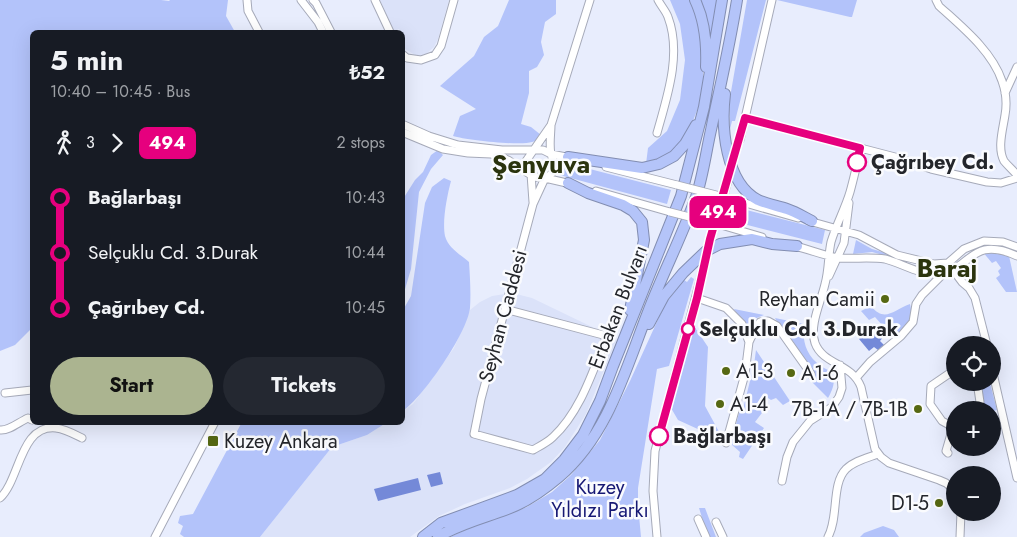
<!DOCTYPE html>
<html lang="en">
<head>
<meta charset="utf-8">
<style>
  body { margin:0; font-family:Jost,sans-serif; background:#242831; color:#f1f3f6; height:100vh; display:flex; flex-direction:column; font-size:19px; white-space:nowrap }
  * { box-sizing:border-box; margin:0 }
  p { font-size:16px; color:#9ea1a6 }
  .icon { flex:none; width:28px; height:28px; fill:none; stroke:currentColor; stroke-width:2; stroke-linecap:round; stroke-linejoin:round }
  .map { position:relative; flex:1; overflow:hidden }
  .panel { position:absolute; left:30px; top:30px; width:375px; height:395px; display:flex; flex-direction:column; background:#171b24; border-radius:8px; box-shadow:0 5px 20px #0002 }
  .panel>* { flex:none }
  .badge { padding:0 10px; border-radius:8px; font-size:18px; line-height:32px }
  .tools { position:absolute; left:946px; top:336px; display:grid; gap:10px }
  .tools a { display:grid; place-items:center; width:55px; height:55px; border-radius:50%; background:#171b24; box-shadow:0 5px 20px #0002; font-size:25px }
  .map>.badge { position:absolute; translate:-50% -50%; box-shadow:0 0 0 2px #fff }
  .legs { display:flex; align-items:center; gap:8px; height:55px; padding:0 20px; font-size:16px }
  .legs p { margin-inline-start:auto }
  .headline { display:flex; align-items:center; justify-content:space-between; height:85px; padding:0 20px }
  h1 { font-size:28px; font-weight:700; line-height:38px }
  .primary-button { display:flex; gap:10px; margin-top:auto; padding:10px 20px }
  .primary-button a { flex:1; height:58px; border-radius:30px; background:#abb490; color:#111; font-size:20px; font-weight:700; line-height:58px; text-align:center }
  .primary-button a+a { background:#242831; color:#f1f3f6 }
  ul { padding:0 20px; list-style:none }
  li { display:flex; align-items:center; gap:18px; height:55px; font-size:19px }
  li i { display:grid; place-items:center; width:8px; height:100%; margin:0 6px; background:currentColor }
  li i::after { content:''; width:12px; height:12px; margin:-6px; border:4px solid; border-radius:50%; background:#171b24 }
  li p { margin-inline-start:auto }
  li:first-child i { background:linear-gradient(#0000 50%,currentColor 0) }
  li:last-child i { background:linear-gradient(currentColor 50%,#0000 0) }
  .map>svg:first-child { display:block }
  .built { fill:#dbe2f9 }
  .green { fill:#b3c3fa }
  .water { fill:#7489d8 }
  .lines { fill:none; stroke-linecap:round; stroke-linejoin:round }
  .minor-tunnel { stroke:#c1c5d3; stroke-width:7; stroke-dasharray:7 3.5; stroke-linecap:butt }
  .minor-casing { stroke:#a6aab9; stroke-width:9 }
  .highway-casing { stroke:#828db1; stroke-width:12 }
  .minor { stroke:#fff; stroke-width:7 }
  .highway { stroke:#b4c4f9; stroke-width:10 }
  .minor-bridge-casing { stroke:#a6aab9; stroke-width:9; stroke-linecap:butt }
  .minor-bridge { stroke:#fff; stroke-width:7 }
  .line-1-casing { stroke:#fff; stroke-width:11 }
  .line-1 { stroke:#e6007e; stroke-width:8 }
  .stop-1-dot { fill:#fff; stroke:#e6007e; stroke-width:2.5 }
  .poi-dot { fill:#566813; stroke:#fafbfe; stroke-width:2 }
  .labels { text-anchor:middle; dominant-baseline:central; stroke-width:5; stroke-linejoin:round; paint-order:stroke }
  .stop-label { font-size:20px; font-weight:bold; fill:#24262b; stroke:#fafbfe; text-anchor:start }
  .poi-label { font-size:20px; fill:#24262b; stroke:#fafbfe; text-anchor:start }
  .street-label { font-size:20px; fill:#24262b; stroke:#fafbfe }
  .park-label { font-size:20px; fill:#161874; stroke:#fafbfe }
  .district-label { font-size:25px; font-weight:bold; fill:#2b340e; stroke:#fafbfe }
</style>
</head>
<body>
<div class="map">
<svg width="1017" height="537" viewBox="0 0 1017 537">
  <rect width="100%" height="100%" fill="#e8edfd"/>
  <path class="built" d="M 380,0 L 449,0 L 438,39 L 434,47 L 426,54 L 417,56 L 403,48 L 405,44 L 402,32 L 401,32 L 399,29 L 394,31 Z
    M 512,293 L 532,298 L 617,339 L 586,414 L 565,447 L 551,462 L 527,479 L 510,488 L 465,504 L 439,516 L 410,537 L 260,537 L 332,447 L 367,435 L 386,423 L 402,422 L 403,411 L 413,404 L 454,348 L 470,310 L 480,302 L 492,296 Z"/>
  <path class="green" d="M 0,0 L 161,0 L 169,1 L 170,0 L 228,0 L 226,16 L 235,32 L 32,32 L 32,328 L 15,345 L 0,351 Z
    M 509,0 L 556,0 L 556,14 L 545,22 L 541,42 L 544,55 L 537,67 L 529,71 L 529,93 L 521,124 L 531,127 L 541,135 C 539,138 537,141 532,142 C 521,146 466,140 453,136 L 460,116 L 476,109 L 440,86 L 474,56 L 484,37 L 498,26 Z
    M 670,0 L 690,0 L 700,18 L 703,41 L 703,95 L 691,126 L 680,147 L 662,160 L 646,164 L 648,148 L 667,131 L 680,100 L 685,60 L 680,24 Z
    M 699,0 L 717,0 L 714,38 L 710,38 Z
    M 747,0 L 766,0 L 735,121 L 732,121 L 730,129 L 729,103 Z
    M 777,0 L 857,0 L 852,17 L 850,17 Z
    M 438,150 L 443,155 L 431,169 L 419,192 L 411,269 L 403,296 L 403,199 L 415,180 L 423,172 L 431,155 Z
    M 555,160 L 671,190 L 667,204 L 552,173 Z
    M 444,178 L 451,181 C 447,196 442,221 445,236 C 448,248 461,255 469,262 C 470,277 471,293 470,308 C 467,334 423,397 403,411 L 403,310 L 411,296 L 425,203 L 432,187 Z
    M 731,206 L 825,230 L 822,244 L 728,220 Z
    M 856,240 L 872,249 L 921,263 L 921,265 L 872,252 L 853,254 Z
    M 982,251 L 992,251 L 1009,256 L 1017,292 L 1006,292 L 996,278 L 1000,275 L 998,271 L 1001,268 L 996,261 L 992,263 Z
    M 691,277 L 694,279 L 669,366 L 657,369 L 638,488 L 638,505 L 641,537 L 450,537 L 465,530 L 527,507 L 552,492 L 571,475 L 600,440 L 630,381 L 665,304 L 684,280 L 687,282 Z
    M 910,304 C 914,321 908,323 896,335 L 893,331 L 901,326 L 897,323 L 882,325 L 875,317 L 869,320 L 861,311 L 871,306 C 885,323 893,310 910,304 Z
    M 734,309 L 764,315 L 754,319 L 747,330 Z
    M 775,318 L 804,324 C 802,341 806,356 821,366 C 823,368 829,370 831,372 C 837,380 832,391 828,398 L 807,377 L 813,372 L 784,328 L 781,329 Z
    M 692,323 L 708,347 L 705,406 L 724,441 L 678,420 L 671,408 Z
    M 756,350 L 790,401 L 783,405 L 776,398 L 771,400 L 768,398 L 762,406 L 765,409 L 755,422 L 764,428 L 743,459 L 739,457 L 740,452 L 731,444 L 740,409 L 743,409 L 754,365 Z
    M 979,383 L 990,383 L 997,410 L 993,411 L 977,410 Z
    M 242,422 L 386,422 L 386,423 L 367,435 L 332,447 L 260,537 L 184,537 L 180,534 L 183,526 L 178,523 L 180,516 L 193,514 Z
    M 699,508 L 705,508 L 716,537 L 708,537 Z
    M 883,526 L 894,530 L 899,537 L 860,537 L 864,533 Z"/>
  <path class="water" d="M 874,326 L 884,336 L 880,341 L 884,345 L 878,350 L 874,347 L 869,351 L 859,339 Z
    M 440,472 L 443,484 L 431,487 L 427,475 Z
    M 418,478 L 421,490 L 378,501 L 374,489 Z"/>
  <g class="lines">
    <path class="minor-tunnel" d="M 728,181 L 740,140
      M 703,269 L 707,250"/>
    <g class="minor-casing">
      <path id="minor" d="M 247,0 L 248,11 L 259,32
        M 301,0 L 318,22 L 323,32
        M 313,0 L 316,3 L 331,32
        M 375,0 L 390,32
        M 936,0 L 939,6 C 962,27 992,51 1002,81 C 1006,92 1007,104 1005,115 C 1003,129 997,148 1004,161 C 1008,166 1013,170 1017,175
        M 402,54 L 407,58 L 421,60 L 435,55 L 441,46 L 454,0
        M 1005,93 L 1017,67
        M 745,118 L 895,157 L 931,169 L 987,182 L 1001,183 L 1017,178
        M 402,124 L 429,136 L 458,145 L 502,150 L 543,150 L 551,154 L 571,158
        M 402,132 L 443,149 L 468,153 L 491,154 L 508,160 L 534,177 L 545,178 L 571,184
        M 657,133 C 667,97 682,54 668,17 C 666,11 661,6 658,0
        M 740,140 L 772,0
        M 861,148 C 857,163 854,178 850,192 C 845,209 836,225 831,242 C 828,256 829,270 825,284 C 821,302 809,325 815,343 C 823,365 852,363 861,387 L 875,449 L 881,457 L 889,463 L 939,480 L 946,483 L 955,491
        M 606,167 L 677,185
        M 596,191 L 670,212
        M 728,198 L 798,218
        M 533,202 L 531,174 L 526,166 L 526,161 L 551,125 L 590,0
        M 809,221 L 859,235 L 897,255 L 934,264 L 948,263 L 964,249 L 984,241 L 1003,242 L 1017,247
        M 721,225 L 762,237
        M 710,239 L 728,181
        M 794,246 C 809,249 824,256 839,258 C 854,259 870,257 885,259 C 901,263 920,275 937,274 C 971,272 969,234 1017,256
        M 953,270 L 962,282 L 969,288 L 975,298 L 987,345
        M 829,276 L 844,243 L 849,203
        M 697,298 L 726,308 L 742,324 L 749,342 L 745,374 L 726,443
        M 505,309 L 607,336 C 593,370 581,411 553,437 C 548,442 540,446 533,450 L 474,434 L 481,399 L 533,204 L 545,178 C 559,171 554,165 551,154 C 549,145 551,133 551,125
        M 749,342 L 755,329 L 760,322 L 768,321 L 777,326 L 811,374
        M 992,369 L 1017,478
        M 856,378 L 870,362 L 901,336 L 913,322 L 916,304 L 922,295 L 945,272
        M 5,393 L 32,390
        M 975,410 L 980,402 L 977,382
        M 953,427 L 942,421 L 930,404 L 931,386 L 950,373 L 955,375
        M 0,430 C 9,431 19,422 28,418 L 32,420
        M 948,453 L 946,451 L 953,427 L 955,425
        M 782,481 L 787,457 L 793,442 L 810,421 L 832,407 L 839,397 L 842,388 L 840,365
        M 0,498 C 20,480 20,424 56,428 C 65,429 74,434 82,438
        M 698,519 L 706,537
        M 716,522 L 723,537
        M 155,537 L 215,422
        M 657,537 L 653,491 L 655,451 L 703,269
        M 828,537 C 839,517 831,484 846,469 C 854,461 867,458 878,454
        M 960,537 L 961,512"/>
    </g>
    <g class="highway-casing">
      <path id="highway" d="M 695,0 C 705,21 707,44 706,67
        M 725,94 C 721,126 725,183 758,200 C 767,204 778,206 787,209 C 796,212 804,217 812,221
        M 568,157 L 642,168 L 659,164 L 674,156 L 685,144 L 696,125
        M 568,183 L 588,193 L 623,205 L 633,211 L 642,222 L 644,240 L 630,310
        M 649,324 L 664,296 L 683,273 L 706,251 L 720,244 L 752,239 L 772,244 L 797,246
        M 423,537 L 441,523 L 517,495 L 545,479 L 564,460 L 583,435 L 600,401 L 613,366 L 681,196 L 704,107 L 722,0
        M 438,537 C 462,522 489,517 515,506 C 531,499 546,488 559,477 C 608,435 625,371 648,312 C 663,273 682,236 696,197 C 703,176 706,152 711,130 C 720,87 730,44 737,0"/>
    </g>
    <use href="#minor" class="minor"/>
    <use href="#highway" class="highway"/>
    <g class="minor-bridge-casing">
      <path id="minor-bridge" d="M 677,185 L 728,198
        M 670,212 L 721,225"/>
    </g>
    <use href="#minor-bridge" class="minor-bridge"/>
  </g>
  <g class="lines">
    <g class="line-1-casing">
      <path id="line-1" d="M 659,436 L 697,298 L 710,239 L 745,118 L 860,148 L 857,162"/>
    </g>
    <use href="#line-1" class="line-1"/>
  </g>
  <g class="stop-1-dot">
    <circle cx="857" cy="162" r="9"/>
    <circle cx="688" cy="329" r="6"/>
    <circle cx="659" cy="436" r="9"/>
  </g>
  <g class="poi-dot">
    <circle cx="885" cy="299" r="5"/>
    <circle cx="726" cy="371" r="5"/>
    <circle cx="791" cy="373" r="5"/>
    <circle cx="720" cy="404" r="5"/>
    <circle cx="918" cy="409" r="5"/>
    <rect x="207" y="435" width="12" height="12" rx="2.5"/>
    <circle cx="939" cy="503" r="5"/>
  </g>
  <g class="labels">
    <g class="stop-label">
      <text x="871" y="162">Çağrıbey Cd.</text>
      <text x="699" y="329">Selçuklu Cd. 3.Durak</text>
      <text x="673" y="436">Bağlarbaşı</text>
    </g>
    <g class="poi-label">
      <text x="875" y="299" text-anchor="end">Reyhan Camii</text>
      <text x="736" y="371">A1-3</text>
      <text x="801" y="373">A1-6</text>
      <text x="730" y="404">A1-4</text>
      <text x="908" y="409" text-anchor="end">7B-1A / 7B-1B</text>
      <text x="224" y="441">Kuzey Ankara</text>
      <text x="929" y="503" text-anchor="end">D1-5</text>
    </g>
    <g class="street-label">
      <text transform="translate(618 307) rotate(-69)">Erbakan Bulvarı</text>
      <text transform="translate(503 316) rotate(-75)">Seyhan Caddesi</text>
    </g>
    <g class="park-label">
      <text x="600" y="487">Kuzey<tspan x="600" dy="23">Yıldızı Parkı</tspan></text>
    </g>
    <g class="district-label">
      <text x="541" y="164">Şenyuva</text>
      <text x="947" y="268">Baraj</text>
    </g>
  </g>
</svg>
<div class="tools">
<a><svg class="icon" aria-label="locate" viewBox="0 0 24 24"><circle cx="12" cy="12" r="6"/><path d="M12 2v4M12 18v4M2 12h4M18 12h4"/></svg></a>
<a>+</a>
<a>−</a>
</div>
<b class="badge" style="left:718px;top:212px;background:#e6007e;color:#fff">494</b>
<section class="panel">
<div class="headline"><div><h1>5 min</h1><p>10:40 – 10:45 · Bus</p></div><b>₺52</b></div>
<div class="legs"><svg class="icon" aria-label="walk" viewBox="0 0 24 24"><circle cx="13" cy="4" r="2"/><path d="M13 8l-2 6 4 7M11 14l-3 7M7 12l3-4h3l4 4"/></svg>3<svg class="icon" aria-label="forward" viewBox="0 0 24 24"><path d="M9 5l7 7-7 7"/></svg><b class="badge" style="background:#e6007e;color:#fff">494</b><p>2 stops</p></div>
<ul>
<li><i style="color:#e6007e"></i><b>Bağlarbaşı</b><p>10:43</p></li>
<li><i style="color:#e6007e"></i><span>Selçuklu Cd. 3.Durak</span><p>10:44</p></li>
<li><i style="color:#e6007e"></i><b>Çağrıbey Cd.</b><p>10:45</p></li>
</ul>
<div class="primary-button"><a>Start</a><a>Tickets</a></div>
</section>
</div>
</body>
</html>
